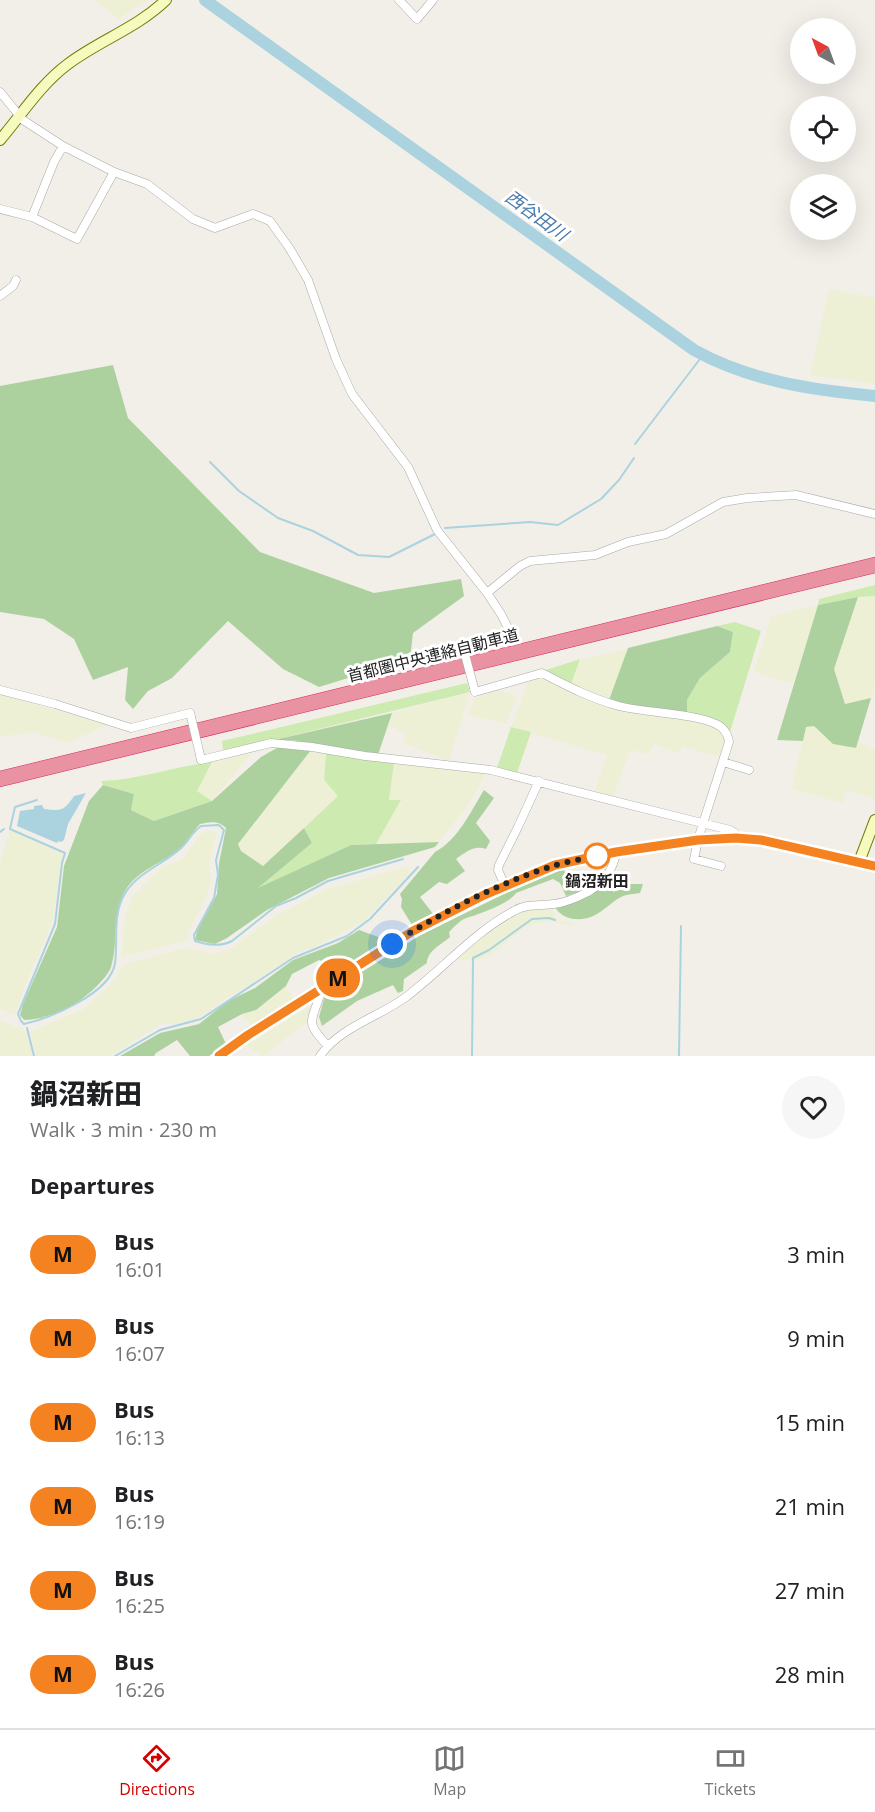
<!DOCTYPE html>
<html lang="en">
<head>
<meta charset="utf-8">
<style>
  body { margin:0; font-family:"Open Sans","Noto Sans JP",sans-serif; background:#f6f6f6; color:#202124; height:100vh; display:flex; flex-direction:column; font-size:22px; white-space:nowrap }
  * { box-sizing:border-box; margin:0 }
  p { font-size:20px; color:#757577 }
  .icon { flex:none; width:33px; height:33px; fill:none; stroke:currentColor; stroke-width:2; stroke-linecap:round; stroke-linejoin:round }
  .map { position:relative; height:1056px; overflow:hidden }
  .panel { display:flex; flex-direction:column; background:#fff; flex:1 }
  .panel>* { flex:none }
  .badge { padding:0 12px; border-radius:20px; font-size:21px; line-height:39px }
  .needle { width:39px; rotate:319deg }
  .fabs { position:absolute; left:790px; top:18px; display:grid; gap:12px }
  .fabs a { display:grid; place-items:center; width:66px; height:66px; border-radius:50%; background:#fff; box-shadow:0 6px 24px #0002; font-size:30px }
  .you { position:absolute; width:30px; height:30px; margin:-15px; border:4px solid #fff; border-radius:50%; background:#1a73e8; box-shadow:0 0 0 9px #1a73e833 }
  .map>.badge { position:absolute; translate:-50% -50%; box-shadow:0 0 0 3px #fff }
  h2 { padding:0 30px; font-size:22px; line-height:54px }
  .round { display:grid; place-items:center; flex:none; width:63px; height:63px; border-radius:32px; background:#f6f6f6 }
  .summary { display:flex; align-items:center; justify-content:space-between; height:102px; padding:0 30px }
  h1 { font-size:28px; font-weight:800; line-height:45px }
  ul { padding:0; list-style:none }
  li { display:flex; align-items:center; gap:18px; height:84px; padding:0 30px }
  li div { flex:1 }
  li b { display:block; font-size:22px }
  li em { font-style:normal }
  li .badge { min-width:66px; font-weight:700; text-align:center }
  .menu { display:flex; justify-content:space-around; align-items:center; height:84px; border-top:2px solid #e0e0e0; background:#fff; font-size:16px; color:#757577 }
  .menu a { display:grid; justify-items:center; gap:3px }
  .menu .selected { color:#d40000 }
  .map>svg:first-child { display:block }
  .farmland { fill:#eef0d5 }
  .grass { fill:#cdebb0 }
  .forest { fill:#add19e }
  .water { fill:#aad3df }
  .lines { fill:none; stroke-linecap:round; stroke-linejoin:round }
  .stream { stroke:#aad3df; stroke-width:2 }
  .river { stroke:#aad3df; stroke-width:12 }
  .street-casing { stroke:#a9a9a9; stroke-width:9 }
  .secondary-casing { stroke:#707d05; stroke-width:12 }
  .highway-casing { stroke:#dc2a67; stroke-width:16 }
  .street { stroke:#fff; stroke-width:8 }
  .secondary { stroke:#f7fabf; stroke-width:10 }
  .highway { stroke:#e892a2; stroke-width:15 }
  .street-bridge-casing { stroke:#a9a9a9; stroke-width:9; stroke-linecap:butt }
  .street-bridge { stroke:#fff; stroke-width:8 }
  .line-casing { stroke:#fff; stroke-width:14 }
  .line { stroke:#f58220; stroke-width:9 }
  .walk { stroke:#222; stroke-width:6; stroke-dasharray:0 10.8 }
  .stop-dot { fill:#fff; stroke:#f58220; stroke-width:3 }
  .labels { text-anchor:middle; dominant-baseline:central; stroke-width:6; stroke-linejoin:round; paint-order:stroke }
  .street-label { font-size:16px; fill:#222; stroke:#fff }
  .stop-label { font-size:16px; font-weight:bold; fill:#222; stroke:#fff }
  .water-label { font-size:18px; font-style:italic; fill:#4a7aab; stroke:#fff }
</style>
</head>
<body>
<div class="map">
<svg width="875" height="1056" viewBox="0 0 875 1056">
  <rect width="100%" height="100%" fill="#f2efe9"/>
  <path class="farmland" d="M 94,0 L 148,0 L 119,19 Z
    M 829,289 L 875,298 L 875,384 L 810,375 Z
    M 875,596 L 875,686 L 871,698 L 844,704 L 834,669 L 858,597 Z
    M 818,605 L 793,684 L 754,672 L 771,616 Z
    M 628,649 L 609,700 L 571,684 L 580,659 Z
    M 539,677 L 568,690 L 714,726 L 722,732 L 726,739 L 721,758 L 683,746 L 679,753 L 654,744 L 648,754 L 630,750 L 613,798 L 595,792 L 606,755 L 511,727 L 528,682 Z
    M 495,689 L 517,696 L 506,724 L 469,715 L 473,699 Z
    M 470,692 L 449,761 L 403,743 L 406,733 L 388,726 L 392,713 Z
    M 0,694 L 108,725 L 67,743 L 33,732 L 0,737 Z
    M 814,726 L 821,734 L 856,748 L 858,741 L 875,750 L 875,799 L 847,790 L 842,803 L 792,789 L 804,732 L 806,727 Z
    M 311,750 L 326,753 L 324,780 L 338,796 L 263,866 L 241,851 L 238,844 Z
    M 252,753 L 212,801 L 196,791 L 212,762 Z
    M 394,763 L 438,767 L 486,773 L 471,801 L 439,842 L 376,844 L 401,801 L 389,800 Z
    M 10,830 L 63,854 L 52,923 L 28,978 L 15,1015 L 0,1009 L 0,862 Z
    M 207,831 L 217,832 L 209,863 L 211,880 L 207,897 L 188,931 L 188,940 L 121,957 L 125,918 L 132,897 L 161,868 L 183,859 L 199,835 Z
    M 408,866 L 411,873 L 364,921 L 321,944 L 298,953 L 251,984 L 228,997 L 200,1017 L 176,1024 L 161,1024 L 110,1056 L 36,1056 L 30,1032 L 86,1008 L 117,977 L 123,965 L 184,948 L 213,954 L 230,949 L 277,915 L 328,889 Z
    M 536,907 L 552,909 L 558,920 L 574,923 L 574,926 L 554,922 L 536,923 L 523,929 L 489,956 L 476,960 L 458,960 L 457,957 L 467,948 L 520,912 Z
    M 286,986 L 295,1001 L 252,1026 L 241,1015 L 256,1010 Z
    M 310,1006 L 311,1010 L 309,1020 L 264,1056 L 245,1046 Z
    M 0,1020 L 27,1032 L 33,1056 L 0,1056 Z"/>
  <path class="grass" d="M 875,585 L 875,596 L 858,597 L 818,605 L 819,599 Z
    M 735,622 L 761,631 L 730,732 L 687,716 L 687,700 L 700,678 L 730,652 L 733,632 L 717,626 Z
    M 580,659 L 571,684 L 543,671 Z
    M 467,683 L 470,692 L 274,740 L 223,750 L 222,741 Z
    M 511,727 L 531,732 L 517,773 L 497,768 Z
    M 326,753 L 394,763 L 389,800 L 401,800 L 376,844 L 351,845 L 255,890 L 312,843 L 304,828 L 338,796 L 324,780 Z
    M 212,762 L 197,791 L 212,801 L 154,821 L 131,810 L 134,794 L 103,785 L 101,781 C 139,780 175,766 212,762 Z"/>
  <path class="forest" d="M 113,365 L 128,418 L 260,552 L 374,593 L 461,579 L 464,596 L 413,633 L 410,659 L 319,687 L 283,669 L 228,621 L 172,678 L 148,691 L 133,709 L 125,700 L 128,667 L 93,680 L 74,639 L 44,619 L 0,612 L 0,386 Z
    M 858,597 L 834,669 L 845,704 L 871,698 L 856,748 L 833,744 L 814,726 L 806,727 L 803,741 L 777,740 L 818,605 Z
    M 717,626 L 733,632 L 730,652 L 700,678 L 687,700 L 687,716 L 609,700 L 628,648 Z
    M 392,713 L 378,755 L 291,740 L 274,740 Z
    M 282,745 L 311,750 L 238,844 L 241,851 L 263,866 L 304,828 L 312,843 L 258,888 L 351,845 L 439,842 L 435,847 L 329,878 L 267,910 L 227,938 L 215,944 L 195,940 L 197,931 L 217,894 L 219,863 L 226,828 C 218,820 210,822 200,824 C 193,831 187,842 179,849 C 162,864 137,870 125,891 C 111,915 119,942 111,967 C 107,980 80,1002 68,1008 C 56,1014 37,1020 24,1020 L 20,1015 L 23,1004 L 57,927 L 64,866 L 89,801 L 103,785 L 134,794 L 131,810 L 154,821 L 212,801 L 261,757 Z
    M 484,790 L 494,798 L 476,823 L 490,841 L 486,849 C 474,845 466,852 456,859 L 465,871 L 447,884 L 439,882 L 420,897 L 434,915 L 412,925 L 401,907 L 402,899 L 400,894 L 435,852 C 458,840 471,811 484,790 Z
    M 563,869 C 570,881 576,886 590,885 L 583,891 L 566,896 L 560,883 L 553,879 L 516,893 C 508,905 478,914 464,919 C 458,922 453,928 449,932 L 450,937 C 442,944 427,951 427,963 L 404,979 L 403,991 L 398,993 L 393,985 L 357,1001 L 322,1026 L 319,1017 L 325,995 L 419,936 L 520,886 Z
    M 604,884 L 614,892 L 623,884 L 643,884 L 640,893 C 634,894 627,894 621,897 C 611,902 603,912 593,916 C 580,922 562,920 555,907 Z
    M 359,930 L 390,941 L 344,970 L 319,960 L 292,974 L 286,986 L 256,1010 L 242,1014 L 218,1027 L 226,1044 L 209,1056 L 190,1056 L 177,1040 L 156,1053 L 154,1056 L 120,1056 L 160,1033 L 199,1024 L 228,1001 L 255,988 L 293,960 L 338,943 Z"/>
  <path class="water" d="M 86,793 L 68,824 L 64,840 L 61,842 L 58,841 L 57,843 L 17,826 L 20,811 L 34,809 L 34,806 L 42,805 L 44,809 C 62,811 64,811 74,796 Z"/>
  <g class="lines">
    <path class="stream" d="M 635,444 L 703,355
      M 210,462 L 239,491 L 278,518 L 313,531 L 358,555 L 389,557 L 435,534
      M 445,528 L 530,522 L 558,525 L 601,499 L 619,480 L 634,458
      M 37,800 L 15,807 L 10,829 L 65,853 L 62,863 L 55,924 L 18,1014 L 21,1021 L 24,1024 C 51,1018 111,993 115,963 C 118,942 113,919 122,899 C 133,874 161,866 180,849 C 188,842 192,832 201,826 L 219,825 L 224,830 L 216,860 L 218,875 L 214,898 L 194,935 L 195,941 C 208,945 220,947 232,941 L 276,906 L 296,898 L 328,881 L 403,859
      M 0,832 L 4,829
      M 27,1028 L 34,1056
      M 115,1056 L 160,1030 L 201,1019 L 293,958 L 347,936 L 370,919 L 418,867
      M 472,1056 L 473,958 L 489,950 L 532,919 L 549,918 L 555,920
      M 679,1056 L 681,926"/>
    <path class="river" d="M 205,0 L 694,350 C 750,381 812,390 875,396"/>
    <g class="street-casing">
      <path id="street" d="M 399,0 L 417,19 L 433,0
        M 0,92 L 23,120 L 63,146 L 114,172 L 147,184 L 193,219 L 215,228 L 253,214 L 270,221 L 290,249 L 308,280 L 336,359 L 352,394 L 408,467 L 437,530 L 487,593 L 501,614 L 513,638 L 463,646 L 464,651
        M 0,209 L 32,217 L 77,239 L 114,172
        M 32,217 L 54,162 L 63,146
        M 0,296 L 13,286 L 16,280
        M 487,593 L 520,566 L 530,561 L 595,555 L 628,542 L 666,534 L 723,502 L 747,498 L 796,495 L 875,514
        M 474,688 L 475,692 L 542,673 C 567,686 592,699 619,706 C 646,713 693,713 716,724 C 723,727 728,734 729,742 L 699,836 L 694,859 L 721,866
        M 0,690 L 55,704 L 131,728 L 190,713 L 191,717
        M 200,755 L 201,760 L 271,743 L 312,747 L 365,756 L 491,770 L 730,830 L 735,833 L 736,838
        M 723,762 L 749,770
        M 505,886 L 498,870 L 499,865 L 518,827 L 539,781
        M 319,990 L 320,995 C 311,1023 305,1022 328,1046
        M 320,1056 C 340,1027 379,1017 406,997 C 443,969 473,933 514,911 C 527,903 540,906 554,904 C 566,903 578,897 588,892 C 603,883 614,869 616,852"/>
    </g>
    <g class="secondary-casing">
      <path id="secondary" d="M 0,140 C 22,114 41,84 68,64 C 100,40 137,28 166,0
        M 859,862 L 875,820
        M 219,1056 L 248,1034 L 413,931 L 484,895 L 554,865 L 616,852 L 698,840 L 736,838 L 761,840 L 875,866"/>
    </g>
    <g class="highway-casing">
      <path id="highway" d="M 0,779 L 875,565"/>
    </g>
    <use href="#street" class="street"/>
    <use href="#secondary" class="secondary"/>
    <use href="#highway" class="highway"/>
    <g class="street-bridge-casing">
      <path id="street-bridge" d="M 464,651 L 474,688
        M 191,717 L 200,755"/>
    </g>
    <use href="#street-bridge" class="street-bridge"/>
  </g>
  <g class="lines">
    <g class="line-casing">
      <path id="line" d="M 219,1056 L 248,1035 L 413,931 L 484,895 L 555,865 L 616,852 L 698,840 L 736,838 L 761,840 L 875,866"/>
    </g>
    <use href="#line" class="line"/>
    <path class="walk" d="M 392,944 C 441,913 498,883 553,866 C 567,861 585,859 597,856"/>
  </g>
  <circle class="stop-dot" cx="597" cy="856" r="12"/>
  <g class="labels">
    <g class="street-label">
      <text transform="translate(433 655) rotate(-14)">首都圏中央連絡自動車道</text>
    </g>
    <g class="stop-label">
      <text x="597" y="881">鍋沼新田</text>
    </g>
    <g class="water-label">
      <text transform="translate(537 215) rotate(36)">西谷田川</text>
    </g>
  </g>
</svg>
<div class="fabs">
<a><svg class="needle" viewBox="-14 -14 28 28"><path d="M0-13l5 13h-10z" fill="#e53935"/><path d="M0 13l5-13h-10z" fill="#757577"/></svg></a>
<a><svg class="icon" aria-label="locate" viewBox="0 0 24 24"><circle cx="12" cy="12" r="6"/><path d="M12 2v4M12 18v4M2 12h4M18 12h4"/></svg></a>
<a><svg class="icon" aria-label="layers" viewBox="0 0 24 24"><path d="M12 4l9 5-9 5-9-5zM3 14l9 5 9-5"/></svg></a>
</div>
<div class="you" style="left:392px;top:944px"></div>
<b class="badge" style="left:338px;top:978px;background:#f58220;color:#111">M</b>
</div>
<section class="panel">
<div class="summary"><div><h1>鍋沼新田</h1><p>Walk · 3 min · 230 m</p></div><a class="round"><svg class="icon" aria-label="heart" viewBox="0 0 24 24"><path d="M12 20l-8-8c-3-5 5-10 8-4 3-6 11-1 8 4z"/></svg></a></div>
<h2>Departures</h2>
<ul>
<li><span class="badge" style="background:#f58220;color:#111">M</span><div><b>Bus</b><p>16:01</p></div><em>3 min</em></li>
<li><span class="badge" style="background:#f58220;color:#111">M</span><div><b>Bus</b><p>16:07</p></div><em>9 min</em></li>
<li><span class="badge" style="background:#f58220;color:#111">M</span><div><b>Bus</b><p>16:13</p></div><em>15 min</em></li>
<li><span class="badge" style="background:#f58220;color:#111">M</span><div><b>Bus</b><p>16:19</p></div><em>21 min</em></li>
<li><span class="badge" style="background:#f58220;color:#111">M</span><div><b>Bus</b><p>16:25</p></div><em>27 min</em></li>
<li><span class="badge" style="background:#f58220;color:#111">M</span><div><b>Bus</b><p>16:26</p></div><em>28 min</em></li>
</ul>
</section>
<nav class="menu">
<a class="selected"><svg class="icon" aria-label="directions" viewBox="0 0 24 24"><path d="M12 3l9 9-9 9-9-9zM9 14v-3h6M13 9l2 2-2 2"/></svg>Directions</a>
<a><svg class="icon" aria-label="map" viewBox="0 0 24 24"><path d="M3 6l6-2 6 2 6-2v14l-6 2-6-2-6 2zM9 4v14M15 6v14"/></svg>Map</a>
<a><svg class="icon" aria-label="tickets" viewBox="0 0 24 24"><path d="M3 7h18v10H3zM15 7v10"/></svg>Tickets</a>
</nav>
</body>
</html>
